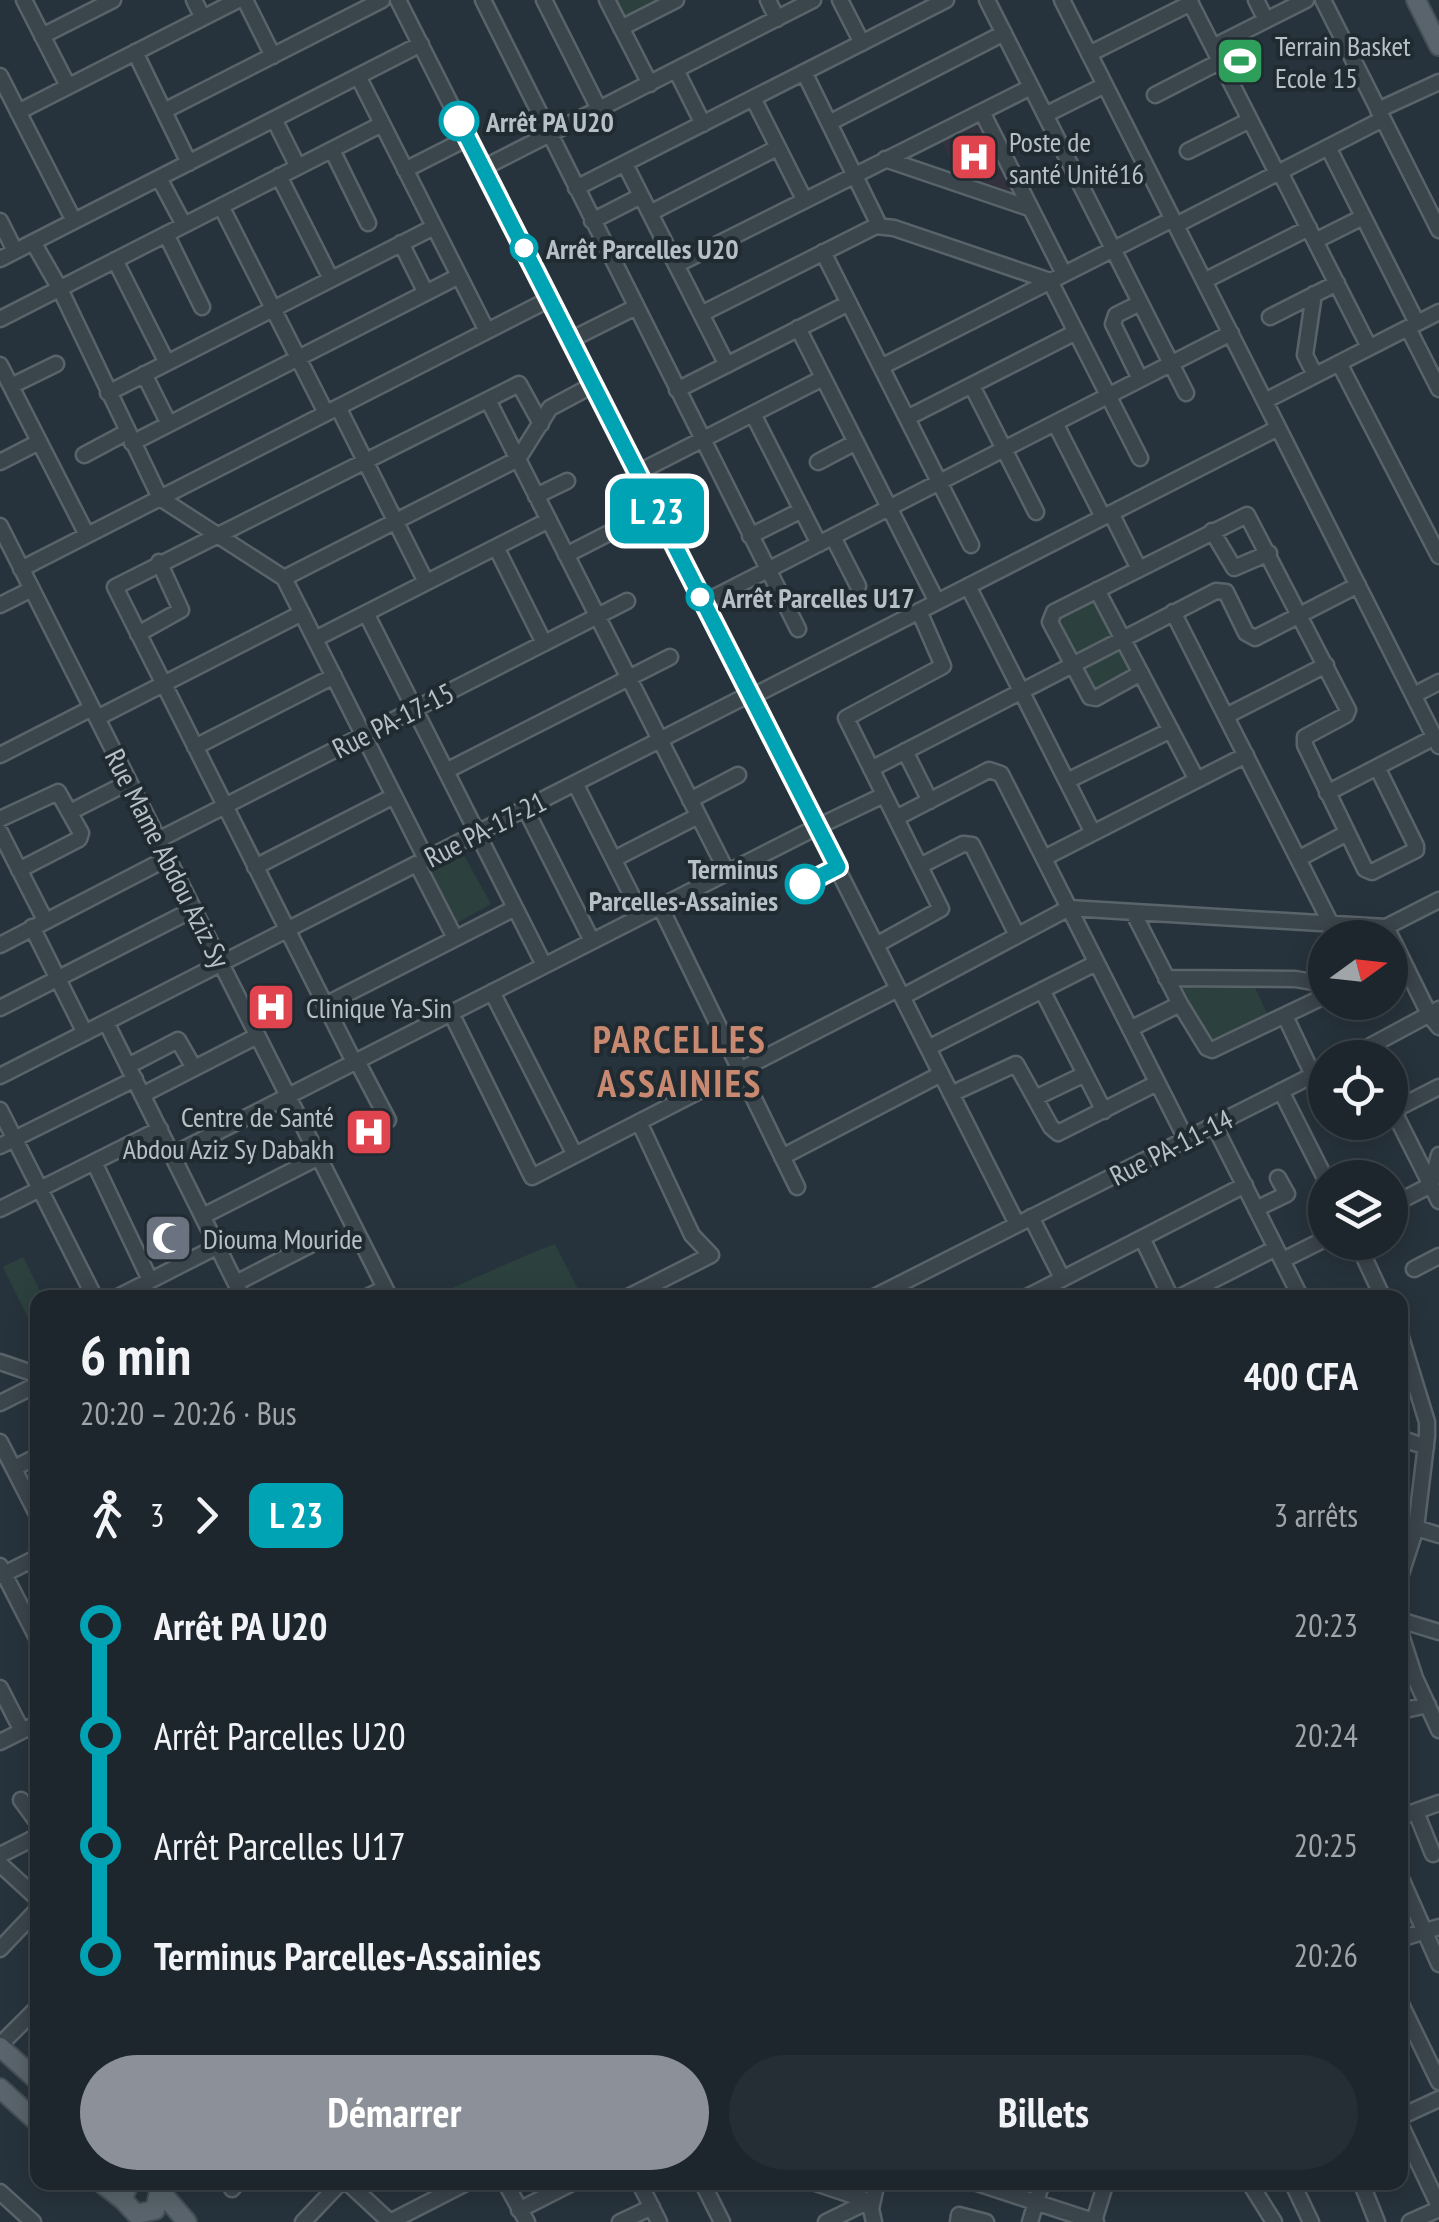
<!DOCTYPE html>
<html lang="fr">
<head>
<meta charset="utf-8">
<style>
  body { margin:0; font-family:"PT Sans Narrow",sans-serif; background:#252e35; color:#f1f3f6; height:100vh; display:flex; flex-direction:column; font-size:38px; white-space:nowrap }
  * { box-sizing:border-box; margin:0 }
  p { font-size:32px; color:#a0a5aa }
  .icon { flex:none; width:55px; height:55px; fill:none; stroke:currentColor; stroke-width:2; stroke-linecap:round; stroke-linejoin:round }
  .map { position:relative; flex:1; overflow:hidden }
  .panel { position:absolute; left:30px; top:1290px; width:1378px; height:900px; display:flex; flex-direction:column; background:#1d262d; border-radius:20px; box-shadow:0 5px 25px #0003,0 0 0 2px #3b4349 }
  .panel>* { flex:none }
  .badge { padding:0 20px; border-radius:15px; font-size:35px; line-height:65px }
  .needle { width:65px; rotate:75deg }
  .tools { position:absolute; left:1308px; top:920px; display:grid; gap:20px }
  .tools a { display:grid; place-items:center; width:100px; height:100px; border-radius:50%; background:#1d262d; box-shadow:0 5px 25px #0003,0 0 0 2px #3b4349; font-size:50px }
  .map>.badge { position:absolute; translate:-50% -50%; box-shadow:0 0 0 5px #fff }
  .legs { display:flex; align-items:center; gap:15px; height:110px; padding:0 50px; font-size:32px }
  .legs p { margin-inline-start:auto }
  .headline { display:flex; align-items:center; justify-content:space-between; height:170px; padding:0 50px }
  h1 { font-size:55px; font-weight:800; line-height:75px }
  .button { display:flex; gap:20px; margin-top:auto; padding:20px 50px }
  .button a { flex:1; height:115px; border-radius:60px; background:#8c9099; color:#fff; font-size:40px; font-weight:800; line-height:115px; text-align:center }
  .button a+a { background:#252e35; color:#f1f3f6 }
  ul { padding:0 50px; list-style:none }
  li { display:flex; align-items:center; gap:35px; height:110px; font-size:38px }
  li i { display:grid; place-items:center; width:15px; height:100%; margin:0 12px; background:currentColor }
  li i::after { content:''; width:25px; height:25px; margin:-12px; border:8px solid; border-radius:50%; background:#1d262d }
  li p { margin-inline-start:auto }
  li:first-child i { background:linear-gradient(#0000 50%,currentColor 0) }
  li:last-child i { background:linear-gradient(currentColor 50%,#0000 0) }
  .map>svg:first-child { display:block }
  .medical { fill:#32323e }
  .green { fill:#2c413e }
  .lines { fill:none; stroke-linecap:round; stroke-linejoin:round }
  .minor-casing { stroke:#59636a; stroke-width:19 }
  .major-casing { stroke:#444e55; stroke-width:22 }
  .minor { stroke:#3b454c; stroke-width:14 }
  .major { stroke:#59646c; stroke-width:18 }
  .line-1-casing { stroke:#fff; stroke-width:22 }
  .line-1 { stroke:#00a3b4; stroke-width:15 }
  .stop-1-dot { fill:#fff; stroke:#00a3b4; stroke-width:5 }
  .labels { text-anchor:middle; dominant-baseline:central; stroke-width:8; stroke-linejoin:round; paint-order:stroke }
  .poi-label { font-size:28px; fill:#b7c0c7; stroke:#202a31; text-anchor:start }
  .stop-label { font-size:28px; font-weight:bold; fill:#b7c0c7; stroke:#202a31; text-anchor:start }
  .street-label { font-size:28px; fill:#b7c0c7; stroke:#202a31 }
  .district-label { font-size:38px; font-weight:bold; letter-spacing:2.5px; fill:#c88970; stroke:#202a31 }
</style>
</head>
<body>
<div class="map">
<svg width="1439" height="2222" viewBox="0 0 1439 2222">
  <rect width="100%" height="100%" fill="#27333c"/>
  <path class="medical" d="M 978,117 L 1019,197 L 960,178 L 939,137 Z"/>
  <path class="green" d="M 613,0 L 671,0 L 624,23 Z
    M 1239,46 L 1252,70 L 1240,77 L 1227,53 Z
    M 1097,593 L 1139,677 L 1095,700 L 1052,616 Z
    M 460,848 L 491,904 L 455,924 L 424,868 Z
    M 1174,981 L 1252,981 L 1270,1020 L 1210,1048 Z
    M 555,1244 L 582,1297 L 431,1297 L 539,1250 Z
    M 23,1257 L 43,1297 L 38,1298 L 37,1319 L 30,1322 L 3,1267 Z"/>
  <g class="lines">
    <g class="minor-casing">
      <path id="minor" d="M 24,0 L 68,86
        M 194,0 L 203,18
        M 245,0 L 273,56
        M 398,0 L 1017,1224
        M 483,0 L 798,629
        M 544,0 L 599,109
        M 607,0 L 650,84
        M 768,0 L 777,19
        M 840,0 L 862,43
        M 987,0 L 1186,393
        M 1062,0 L 1439,746
        M 1189,0 L 1277,173
        M 1256,0 L 1266,20
        M 1323,0 L 1439,230
        M 621,28 L 676,0
        M 42,36 L 113,0
        M 1213,47 L 1306,0
        M 135,52 L 189,163
        M 1089,54 L 1191,3
        M 676,70 L 703,124
        M 804,72 L 879,225
        M 0,76 L 74,221
        M 358,76 L 487,331
        M 1155,95 L 1221,61
        M 753,98 L 804,199
        M 1378,110 L 1439,82
        M 164,111 L 382,0
        M 18,112 L 238,0
        M 982,112 L 1064,274
        M 1045,115 L 1105,85
        M 274,119 L 298,167
        M 829,123 L 1004,33
        M 1328,147 L 1417,323
        M 332,150 L 368,223
        M 1188,151 L 1250,120
        M 885,159 L 1029,208
        M 625,164 L 727,365
        M 483,168 L 813,0
        M 405,170 L 468,138
        M 1280,172 L 1369,347
        M 279,176 L 331,279
        M 159,178 L 184,225
        M 576,188 L 946,0
        M 221,206 L 326,413
        M 650,213 L 777,148
        M 0,221 L 15,251
        M 592,221 L 641,196
        M 1176,225 L 1383,119
        M 166,234 L 202,307
        M 1315,241 L 1363,217
        M 33,242 L 60,289 L 160,498 L 284,578 L 426,859
        M 401,243 L 426,293
        M 823,252 L 971,545
        M 0,259 L 421,44
        M 115,260 L 167,363
        M 676,265 L 1031,87
        M 1204,281 L 1309,228
        M 1314,294 L 1305,355 L 1315,375
        M 701,314 L 876,226 L 894,228 L 1050,281 L 1140,458
        M 1270,317 L 1337,283
        M 0,319 L 382,124
        M 798,328 L 937,602
        M 1408,328 L 1439,389
        M 570,340 L 636,307
        M 1339,363 L 1439,556
        M 0,365 L 87,535
        M 881,367 L 1173,219
        M 144,374 L 169,424
        M 1140,379 L 1113,324 L 1116,315 L 1140,303
        M 11,386 L 56,364
        M 972,386 L 1036,512
        M 677,390 L 849,303
        M 108,393 L 434,227
        M 488,400 L 727,872
        M 1265,401 L 1439,312
        M 338,407 L 426,582
        M 753,414 L 819,544
        M 907,418 L 1076,332
        M 1055,423 L 1103,517
        M 132,443 L 459,276
        M 84,455 L 127,432
        M 0,462 L 39,442
        M 818,462 L 856,442
        M 637,473 L 823,378
        M 536,496 L 567,481
        M 1111,513 L 1139,569
        M 0,526 L 390,1298
        M 1212,531 L 1234,568 L 1269,553
        M 750,536 L 802,510
        M 833,537 L 858,586
        M 496,547 L 544,643
        M 566,555 L 656,509
        M 21,569 L 550,299
        M 284,578 L 518,459 L 550,408 L 593,385
        M 968,586 L 1093,833
        M 1097,590 L 1197,780
        M 703,603 L 1231,333
        M 0,605 L 32,589
        M 1173,612 L 1331,924
        M 366,613 L 544,965
        M 138,634 L 181,610 L 159,562
        M 315,639 L 549,520
        M 1141,673 L 1096,698 L 1090,697 L 1050,622 L 1054,612 L 1247,515 L 1348,710 L 1346,715 L 1305,737 L 1305,745 L 1365,869 L 1372,872 L 1416,850 L 1416,846 L 1377,767
        M 1414,695 L 1439,682
        M 751,697 L 1278,428
        M 1226,716 L 1326,665
        M 97,718 L 302,613
        M 195,747 L 334,676
        M 905,751 L 930,801
        M 0,755 L 92,708
        M 871,769 L 1216,591 L 1226,592 L 1246,633 L 1255,638 L 1358,585
        M 446,771 L 670,657
        M 1067,781 L 1171,730
        M 575,783 L 642,916
        M 1327,793 L 1435,737
        M 690,800 L 738,775
        M 525,808 L 592,941
        M 70,812 L 129,782
        M 896,818 L 989,770 L 1001,774 L 1186,1139
        M 0,819 L 58,792 L 81,833 L 79,839 L 19,870
        M 0,832 L 45,920
        M 158,840 L 627,601
        M 1044,858 L 1246,755
        M 614,859 L 698,816
        M 1298,859 L 1347,833
        M 417,864 L 455,938
        M 920,866 L 963,844 L 972,845 L 1017,935
        M 255,867 L 394,796
        M 660,906 L 797,1187
        M 1133,912 L 1180,1004 L 1207,1048 L 1212,1050 L 1325,996
        M 32,927 L 85,1033
        M 1386,927 L 1430,1016 L 1439,1027
        M 0,945 L 168,858
        M 876,945 L 941,909 L 846,718 L 943,666 L 919,611
        M 1166,978 L 1295,979 L 1325,984
        M 1042,990 L 1104,1111
        M 492,992 L 575,1155
        M 902,997 L 1069,908 L 1386,927 L 1439,900
        M 325,1005 L 515,908
        M 0,1008 L 194,909
        M 451,1013 L 532,1177 L 898,989
        M 1285,1016 L 1313,1075
        M 106,1022 L 243,1298
        M 1130,1029 L 1180,1004
        M 928,1048 L 1096,963
        M 1348,1058 L 1439,1009
        M 357,1061 L 388,1120
        M 354,1062 L 115,587 L 519,384 L 541,424
        M 128,1066 L 178,1040 L 194,1068
        M 0,1076 L 750,694
        M 1281,1091 L 1325,1178
        M 951,1094 L 1016,1064 L 1051,1127 L 1058,1133 L 1157,1083
        M 142,1095 L 257,1036
        M 1035,1098 L 1085,1074
        M 0,1110 L 95,1298
        M 1393,1110 L 1439,1201
        M 1390,1112 L 1439,1087
        M 1214,1125 L 1301,1298
        M 1351,1132 L 1370,1122
        M 0,1146 L 135,1079
        M 172,1155 L 817,827 L 884,795
        M 782,1157 L 941,1074
        M 94,1162 L 150,1280
        M 1390,1206 L 1431,1185 L 1439,1155
        M 0,1209 L 160,1129
        M 1256,1209 L 1287,1194 L 1278,1178
        M 203,1216 L 319,1157
        M 1031,1217 L 1062,1278
        M 1142,1238 L 1171,1298
        M 1357,1242 L 1383,1298
        M 1283,1260 L 1325,1239
        M 1414,1269 L 1439,1256
        M 236,1283 L 310,1245
        M 116,1298 L 218,1246
        M 365,1298 L 385,1288
        M 626,1298 L 711,1255 L 692,1235 L 639,1122
        M 872,1298 L 1325,1069
        M 1025,1298 L 1245,1185
        M 1178,1298 L 1276,1248
        M 1400,1334 L 1427,1422 L 1427,1436 L 1416,1528 L 1400,1577
        M 0,1362 L 38,1375
        M 0,1403 L 38,1384
        M 1400,1438 L 1426,1447
        M 0,1442 L 38,1516
        M 14,1468 L 38,1456
        M 1416,1528 L 1439,1535
        M 0,1566 L 38,1640
        M 0,1576 L 38,1557
        M 1400,1620 L 1439,1632
        M 1400,1632 L 1415,1678 L 1439,1730
        M 0,1688 L 22,1731
        M 1400,1711 L 1428,1705
        M 0,1742 L 38,1723
        M 21,1800 L 38,1823
        M 1416,1812 L 1433,1854
        M 1400,1817 L 1439,1803
        M 0,1855 L 38,1836
        M 0,1864 L 38,1899
        M 1400,1876 L 1439,1964
        M 1400,1939 L 1439,1927
        M 0,1949 L 38,1909
        M 1400,2002 L 1439,2082
        M 0,2045 L 38,2007
        M 1400,2117 L 1439,2099
        M 1400,2124 L 1439,2206
        M 347,2182 L 390,2222
        M 505,2182 L 527,2222
        M 639,2182 L 659,2222
        M 702,2182 L 722,2222
        M 813,2182 L 869,2201
        M 974,2182 L 1096,2222
        M 1249,2182 L 1274,2222
        M 1292,2182 L 1311,2222
        M 1361,2182 L 1377,2222
        M 232,2189 L 238,2182
        M 0,2192 L 33,2222
        M 519,2210 L 574,2182
        M 1094,2221 L 1106,2182
        M 303,2222 L 341,2182
        M 390,2222 L 468,2182
        M 620,2222 L 652,2207
        M 826,2222 L 871,2200
        M 874,2222 L 871,2209 L 877,2182
        M 958,2222 L 959,2215 L 986,2222
        M 1030,2222 L 1042,2182
        M 1410,2222 L 1439,2209"/>
    </g>
    <g class="major-casing">
      <path id="major" d="M 1416,0 L 1439,46
        M 0,2047 L 38,2081
        M 0,2088 L 38,2123
        M 100,2182 L 123,2200
        M 129,2182 L 123,2200 L 136,2214 L 155,2210 L 159,2192
        M 157,2187 L 187,2222"/>
    </g>
    <use href="#minor" class="minor"/>
    <use href="#major" class="major"/>
  </g>
  <g class="lines">
    <g class="line-1-casing">
      <path id="line-1" d="M 459,121 L 838,867 L 805,884"/>
    </g>
    <use href="#line-1" class="line-1"/>
  </g>
  <defs>
    <g id="stadium-square" transform="scale(2.5)"><rect x="-9" y="-9" width="18" height="18" rx="4" fill="#2e9e5b" stroke="#202a31"/><path d="M0-5a6.5 5 0 1 0 0 10a6.5 5 0 1 0 0-10ZM-3.5-1.8h7v3.6h-7Z" fill="#fff"/></g>
    <g id="hospital-square" transform="scale(2.5)"><rect x="-9" y="-9" width="18" height="18" rx="4" fill="#e0444e" stroke="#202a31"/><path d="M-5-5h3v3.5h4V-5h3V5h-3V1.5h-4V5h-3Z" fill="#fff"/></g>
    <g id="mosque-square" transform="scale(2.5)"><rect x="-9" y="-9" width="18" height="18" rx="4" fill="#6b7280" stroke="#202a31"/><path d="M3.5-4.9A6 6 0 1 0 3.5 4.9A5 5 0 1 1 3.5-4.9Z" fill="#fff"/></g>
  </defs>
  <g fill-rule="evenodd">
    <use href="#stadium-square" x="1240" y="61"/>
    <use href="#hospital-square" x="974" y="157"/>
    <use href="#hospital-square" x="271" y="1007"/>
    <use href="#hospital-square" x="369" y="1132"/>
    <use href="#mosque-square" x="168" y="1238"/>
  </g>
  <g class="stop-1-dot">
    <circle cx="459" cy="121" r="18"/>
    <circle cx="524" cy="248" r="12"/>
    <circle cx="700" cy="597" r="12"/>
    <circle cx="805" cy="884" r="18"/>
  </g>
  <g class="labels">
    <g class="poi-label">
      <text x="1275" y="45">Terrain Basket<tspan x="1275" dy="32">Ecole 15</tspan></text>
      <text x="1009" y="141">Poste de<tspan x="1009" dy="32">santé Unité16</tspan></text>
      <text x="306" y="1007">Clinique Ya-Sin</text>
      <text x="334" y="1116" text-anchor="end">Centre de Santé<tspan x="334" dy="32">Abdou Aziz Sy Dabakh</tspan></text>
      <text x="203" y="1238">Diouma Mouride</text>
    </g>
    <g class="stop-label">
      <text x="486" y="121">Arrêt PA U20</text>
      <text x="546" y="248">Arrêt Parcelles U20</text>
      <text x="722" y="597">Arrêt Parcelles U17</text>
      <text x="778" y="868" text-anchor="end">Terminus<tspan x="778" dy="32">Parcelles-Assainies</tspan></text>
    </g>
    <g class="street-label">
      <text transform="translate(393 720) rotate(-27)">Rue PA-17-15</text>
      <text transform="translate(485 829) rotate(-27)">Rue PA-17-21</text>
      <text transform="translate(168 858) rotate(63)">Rue Mame Abdou Aziz Sy</text>
      <text transform="translate(1171 1147) rotate(-27)">Rue PA-11-14</text>
    </g>
    <g class="district-label">
      <text x="680" y="1038">PARCELLES<tspan x="680" dy="44">ASSAINIES</tspan></text>
    </g>
  </g>
</svg>
<div class="tools">
<a><svg class="needle" viewBox="-14 -14 28 28"><path d="M0-13l5 13h-10z" fill="#e53935"/><path d="M0 13l5-13h-10z" fill="#a0a5aa"/></svg></a>
<a><svg class="icon" aria-label="locate" viewBox="0 0 24 24"><circle cx="12" cy="12" r="6"/><path d="M12 2v4M12 18v4M2 12h4M18 12h4"/></svg></a>
<a><svg class="icon" aria-label="layers" viewBox="0 0 24 24"><path d="M12 4l9 5-9 5-9-5zM3 14l9 5 9-5"/></svg></a>
</div>
<b class="badge" style="left:657px;top:511px;background:#00a3b4;color:#fff">L 23</b>
<section class="panel">
<div class="headline"><div><h1>6 min</h1><p>20:20 – 20:26 · Bus</p></div><b>400 CFA</b></div>
<div class="legs"><svg class="icon" aria-label="walk" viewBox="0 0 24 24"><circle cx="13" cy="4" r="2"/><path d="M13 8l-2 6 4 7M11 14l-3 7M7 12l3-4h3l4 4"/></svg>3<svg class="icon" aria-label="forward" viewBox="0 0 24 24"><path d="M9 5l7 7-7 7"/></svg><b class="badge" style="background:#00a3b4;color:#fff">L 23</b><p>3 arrêts</p></div>
<ul>
<li><i style="color:#00a3b4"></i><b>Arrêt PA U20</b><p>20:23</p></li>
<li><i style="color:#00a3b4"></i><span>Arrêt Parcelles U20</span><p>20:24</p></li>
<li><i style="color:#00a3b4"></i><span>Arrêt Parcelles U17</span><p>20:25</p></li>
<li><i style="color:#00a3b4"></i><b>Terminus Parcelles-Assainies</b><p>20:26</p></li>
</ul>
<div class="button"><a>Démarrer</a><a>Billets</a></div>
</section>
</div>
</body>
</html>
